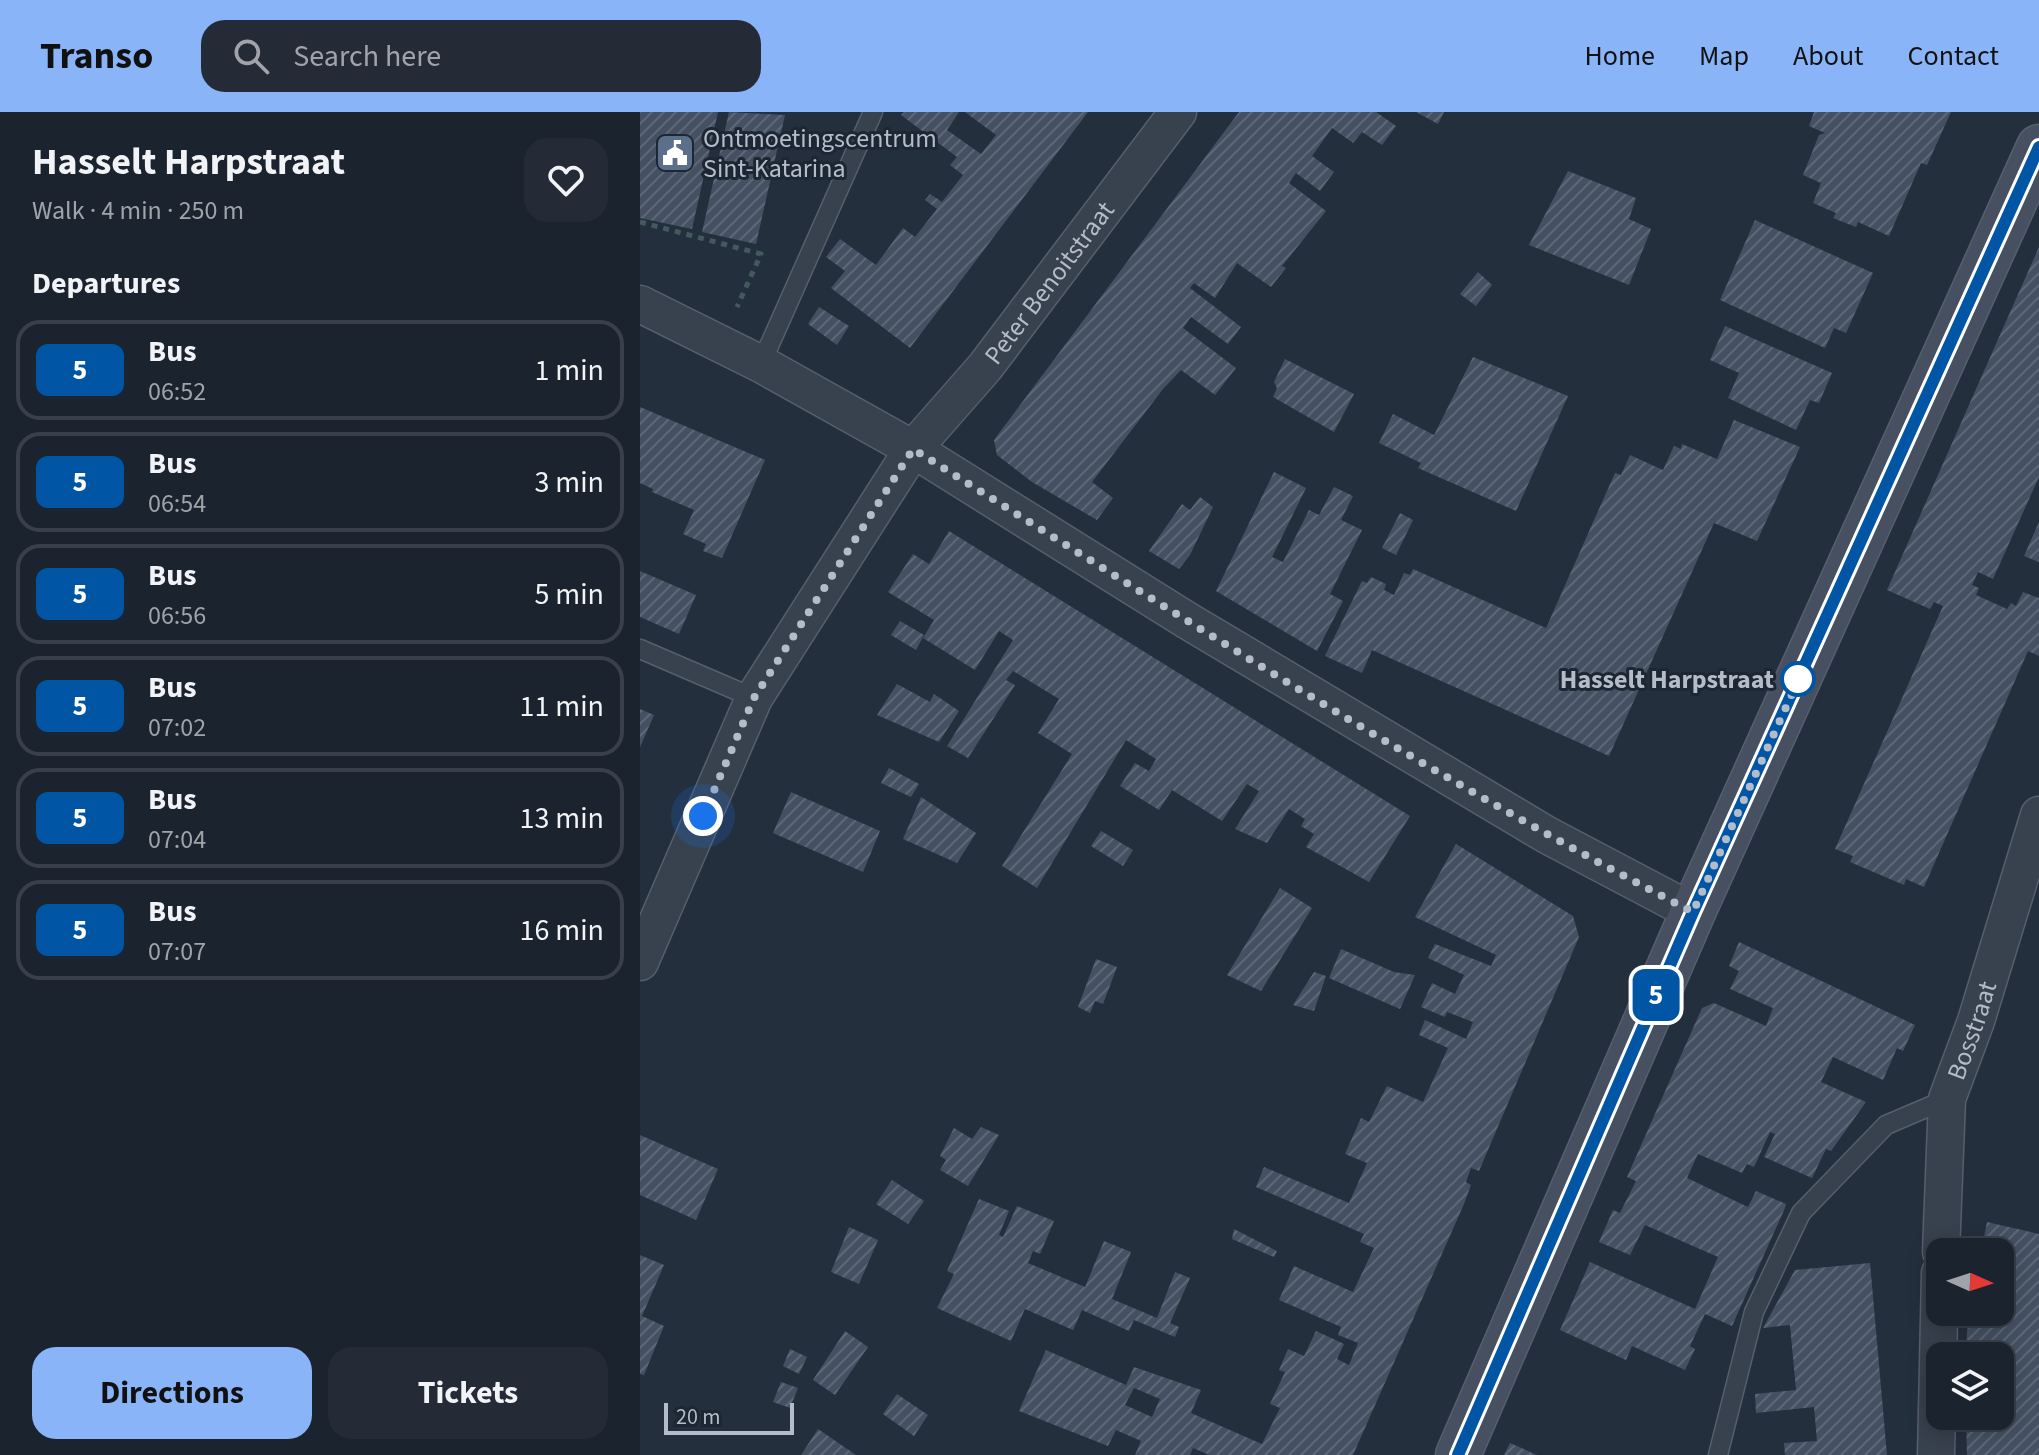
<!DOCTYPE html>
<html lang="en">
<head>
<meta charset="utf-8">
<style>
  body { margin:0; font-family:"Source Sans 3",sans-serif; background:#242b36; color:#f1f3f6; height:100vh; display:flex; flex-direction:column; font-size:30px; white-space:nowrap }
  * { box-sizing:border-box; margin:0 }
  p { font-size:26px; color:#a0a4aa }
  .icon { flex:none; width:44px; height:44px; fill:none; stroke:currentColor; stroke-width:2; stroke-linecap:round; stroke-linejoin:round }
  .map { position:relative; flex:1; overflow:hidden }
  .sheet { display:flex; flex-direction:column; background:#1b232e; width:640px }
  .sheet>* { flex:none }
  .badge { padding:0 16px; border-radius:12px; font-size:28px; line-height:52px }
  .needle { width:52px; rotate:93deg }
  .fabs { position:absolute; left:1286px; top:1126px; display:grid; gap:16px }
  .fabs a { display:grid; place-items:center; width:88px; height:88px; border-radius:16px; background:#1b232e; box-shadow:0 4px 20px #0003,0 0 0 2px #39404a; font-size:40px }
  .scale { position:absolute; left:24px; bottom:20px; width:130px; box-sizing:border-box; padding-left:8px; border:4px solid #b4bcc9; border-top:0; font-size:22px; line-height:28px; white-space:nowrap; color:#b4bcc9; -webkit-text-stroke:6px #1d2633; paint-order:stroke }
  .you { position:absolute; width:40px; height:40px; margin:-20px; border:6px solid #fff; border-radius:50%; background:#1a73e8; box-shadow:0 0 0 12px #1a73e833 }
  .map>.badge { position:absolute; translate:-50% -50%; box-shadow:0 0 0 4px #fff }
  h2 { padding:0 32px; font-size:30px; line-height:72px }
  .round { display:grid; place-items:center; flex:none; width:84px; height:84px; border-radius:24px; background:#242b36 }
  .overview { display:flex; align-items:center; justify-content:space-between; height:136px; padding:0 32px }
  h1 { font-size:38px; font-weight:700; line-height:60px }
  .button { display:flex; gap:16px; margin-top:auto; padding:16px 32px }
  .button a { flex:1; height:92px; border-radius:24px; background:#8ab4f8; color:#111; font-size:32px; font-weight:700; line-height:92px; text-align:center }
  .button a+a { background:#242b36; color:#f1f3f6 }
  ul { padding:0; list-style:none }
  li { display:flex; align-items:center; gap:24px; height:100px; margin:0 16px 12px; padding:0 16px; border:4px solid #39404a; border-radius:24px }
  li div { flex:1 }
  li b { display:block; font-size:30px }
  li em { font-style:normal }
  li .badge { min-width:88px; font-weight:700; text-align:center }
  header { display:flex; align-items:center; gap:48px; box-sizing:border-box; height:112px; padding:0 40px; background:#8ab4f8; color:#111 }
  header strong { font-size:38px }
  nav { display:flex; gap:44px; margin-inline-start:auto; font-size:28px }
  .search { width:560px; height:72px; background:#242b36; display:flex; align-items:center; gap:20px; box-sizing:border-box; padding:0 28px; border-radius:24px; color:#a0a4aa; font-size:30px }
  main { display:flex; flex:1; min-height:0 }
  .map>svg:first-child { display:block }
  .building { fill:url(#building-hatch); fill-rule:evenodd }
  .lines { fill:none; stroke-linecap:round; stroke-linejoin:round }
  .service-casing { stroke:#565f6c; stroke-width:21 }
  .minor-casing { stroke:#565f6c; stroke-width:39 }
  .secondary-casing { stroke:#565f6c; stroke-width:47 }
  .path { stroke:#44595c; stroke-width:5; stroke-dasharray:6 6; stroke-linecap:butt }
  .service { stroke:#38414e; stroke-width:18 }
  .minor { stroke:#38414e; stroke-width:36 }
  .secondary { stroke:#465061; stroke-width:44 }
  .line-casing { stroke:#fff; stroke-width:18 }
  .line { stroke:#0056a4; stroke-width:12 }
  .walk { stroke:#b4bcc9; stroke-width:8; stroke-dasharray:0 14.4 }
  .stop-dot { fill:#fff; stroke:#0056a4; stroke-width:4 }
  .labels { text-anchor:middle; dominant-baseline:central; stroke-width:6; stroke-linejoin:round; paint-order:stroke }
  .poi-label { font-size:26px; fill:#b4bcc9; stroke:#1d2633; text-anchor:start }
  .street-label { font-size:26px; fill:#b4bcc9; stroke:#1d2633 }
  .stop-label { font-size:26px; font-weight:bold; fill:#b4bcc9; stroke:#1d2633; text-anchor:end }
</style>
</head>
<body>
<header>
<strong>Transo</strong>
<div class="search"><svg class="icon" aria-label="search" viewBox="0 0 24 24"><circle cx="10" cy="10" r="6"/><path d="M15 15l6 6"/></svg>Search here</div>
<nav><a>Home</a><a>Map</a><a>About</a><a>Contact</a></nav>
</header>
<main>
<section class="sheet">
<div class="overview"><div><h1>Hasselt Harpstraat</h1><p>Walk · 4 min · 250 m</p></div><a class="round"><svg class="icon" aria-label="heart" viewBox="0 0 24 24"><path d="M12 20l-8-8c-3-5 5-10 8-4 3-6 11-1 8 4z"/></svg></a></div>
<h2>Departures</h2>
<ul>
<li><span class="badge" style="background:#0056a4;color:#fff">5</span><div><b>Bus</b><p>06:52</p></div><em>1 min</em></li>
<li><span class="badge" style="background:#0056a4;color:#fff">5</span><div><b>Bus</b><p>06:54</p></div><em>3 min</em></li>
<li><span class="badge" style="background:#0056a4;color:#fff">5</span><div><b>Bus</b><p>06:56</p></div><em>5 min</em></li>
<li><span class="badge" style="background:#0056a4;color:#fff">5</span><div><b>Bus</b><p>07:02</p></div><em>11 min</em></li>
<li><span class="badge" style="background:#0056a4;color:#fff">5</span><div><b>Bus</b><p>07:04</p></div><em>13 min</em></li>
<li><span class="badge" style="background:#0056a4;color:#fff">5</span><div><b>Bus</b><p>07:07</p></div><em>16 min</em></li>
</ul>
<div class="button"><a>Directions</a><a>Tickets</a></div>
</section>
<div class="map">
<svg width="1399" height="1343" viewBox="0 0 1399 1343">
  <defs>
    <pattern id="building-hatch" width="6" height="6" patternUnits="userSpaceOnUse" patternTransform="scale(2)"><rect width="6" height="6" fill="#455162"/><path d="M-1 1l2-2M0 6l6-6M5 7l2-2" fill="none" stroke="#5d6877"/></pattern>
  </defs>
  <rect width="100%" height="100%" fill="#242f3e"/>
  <path class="building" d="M 0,0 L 78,0 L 52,117 L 0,106 Z
    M 89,0 L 145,3 L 116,132 L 62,120 Z
    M 264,0 L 319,0 L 307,18 L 341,42 L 356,23 L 325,0 L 448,0 L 270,236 L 191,176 L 205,159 L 186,145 L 200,127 L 236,153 L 263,116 L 275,125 L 297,97 L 285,88 L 290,82 L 302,90 L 323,63 L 310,53 L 317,45 L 261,3 Z
    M 599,0 L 736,0 L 756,14 L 742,33 L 722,20 L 713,31 L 692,16 L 672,44 L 694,60 L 680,79 L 656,61 L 649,71 L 686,99 L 642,154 L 646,156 L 631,175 L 597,151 L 575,186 L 554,171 L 550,176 L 601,215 L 588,232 L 551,205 L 543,216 L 596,256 L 575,283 L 541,258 L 523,277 L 452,370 L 473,386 L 457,408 L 392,370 L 357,343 L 354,328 Z
    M 776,0 L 804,0 L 798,12 Z
    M 1174,0 L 1311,0 L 1287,53 L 1281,51 L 1249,124 L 1218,110 L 1216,115 L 1193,106 L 1196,101 L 1173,91 L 1181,71 L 1163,63 L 1179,23 L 1185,21 L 1169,14 Z
    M 928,59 L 996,86 L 989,107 L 1011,117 L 989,173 L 889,133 Z
    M 1115,108 L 1233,161 L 1206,221 L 1194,216 L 1185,236 L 1080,188 Z
    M 1399,135 L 1399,365 L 1353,467 L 1338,460 L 1332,473 L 1339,476 L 1336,483 L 1367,497 L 1371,491 L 1376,494 L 1383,480 L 1399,486 L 1399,544 L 1388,539 L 1284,775 L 1266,767 L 1264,773 L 1210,750 L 1213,744 L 1195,737 L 1303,494 L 1294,490 L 1290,497 L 1247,478 Z
    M 838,160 L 852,173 L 836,194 L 820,182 Z
    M 179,195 L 209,214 L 197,233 L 168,212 Z
    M 1085,214 L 1192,261 L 1179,291 L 1170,288 L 1156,318 L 1088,286 L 1099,261 L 1070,248 Z
    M 833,245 L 928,284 L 876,399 L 778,356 L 781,351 L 739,331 L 753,302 L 794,323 Z
    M 645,247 L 714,282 L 694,320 L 633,285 L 637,276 L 634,270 Z
    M 0,295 L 125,348 L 82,446 L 63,439 L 66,432 L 43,422 L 54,398 L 12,380 L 13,377 L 0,371 Z
    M 1094,308 L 1160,335 L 1117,429 L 1074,411 L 969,644 L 732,538 L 722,561 L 685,544 L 722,469 L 727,471 L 731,465 L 746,472 L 744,478 L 754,483 L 764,461 L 770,463 L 773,457 L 906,516 L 975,361 L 981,363 L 990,343 L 1023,358 L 1034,334 L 1041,337 L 1042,332 L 1077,347 Z
    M 634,360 L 666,376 L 632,445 L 643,450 L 669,398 L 679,403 L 694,375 L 713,384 L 701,408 L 722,418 L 690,482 L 703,489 L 677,539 L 576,479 Z
    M 560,385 L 573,395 L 550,443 L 539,457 L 509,439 L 542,392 L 550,398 Z
    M 760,401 L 773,408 L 756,443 L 742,436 Z
    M 1399,410 L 1399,450 L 1384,444 Z
    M 309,419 L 770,704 L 729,770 L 666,735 L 674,722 L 661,714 L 665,707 L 649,697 L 627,731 L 595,717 L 619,679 L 607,672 L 582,709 L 532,678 L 519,698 L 480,674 L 495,651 L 509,659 L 516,647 L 486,628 L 397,776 L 362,754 L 432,642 L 398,621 L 419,587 L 373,559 L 366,568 L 375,573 L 328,646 L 307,634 L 373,528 L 359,519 L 335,558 L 283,526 L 294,508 L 248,480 L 273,442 L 289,452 Z
    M 0,459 L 56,483 L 39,522 L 0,505 Z
    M 260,509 L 284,523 L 276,538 L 251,523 Z
    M 257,572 L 290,590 L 294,582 L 319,599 L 299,630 L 237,603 Z
    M 0,597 L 14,603 L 0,635 Z
    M 249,656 L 279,672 L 271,685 L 241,671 Z
    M 151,680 L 240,719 L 223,760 L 133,721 Z
    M 281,685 L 336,721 L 317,751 L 263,727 Z
    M 461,719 L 493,738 L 483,754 L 451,734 Z
    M 816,732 L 933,804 L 939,825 L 839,1059 L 831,1056 L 826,1070 L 831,1073 L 824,1092 L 713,1343 L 569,1343 L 553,1336 L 550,1343 L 495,1343 L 501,1329 L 476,1318 L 468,1334 L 379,1299 L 406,1238 L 486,1273 L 494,1255 L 561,1278 L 551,1301 L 622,1332 L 640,1296 L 630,1292 L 645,1260 L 639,1258 L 648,1237 L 664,1244 L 676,1219 L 704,1232 L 697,1247 L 709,1253 L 718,1231 L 698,1223 L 701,1215 L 639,1188 L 654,1154 L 713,1180 L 734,1136 L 720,1130 L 724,1122 L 616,1075 L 624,1055 L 709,1091 L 727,1051 L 705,1042 L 721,1006 L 729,1010 L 747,974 L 783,990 L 808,936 L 779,923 L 785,908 L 826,927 L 833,910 L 807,900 L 805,905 L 781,895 L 792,871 L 815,882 L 824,863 L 788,846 L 795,832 L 851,854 L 856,843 L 775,805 ZM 494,1276 L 520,1287 L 512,1305 L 485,1293 Z
    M 640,776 L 672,796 L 621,879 L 587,863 Z
    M 1099,830 L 1275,913 L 1263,939 L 1257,936 L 1243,968 L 1193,945 L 1181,970 L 1226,990 L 1191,1039 L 1186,1037 L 1172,1066 L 1124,1045 L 1135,1022 L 1130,1020 L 1114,1055 L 1107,1052 L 1102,1061 L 1058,1042 L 1047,1066 L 1108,1095 L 1116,1079 L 1146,1092 L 1145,1096 L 1092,1214 L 1065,1202 L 1050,1234 L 1055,1237 L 1045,1258 L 992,1234 L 986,1248 L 920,1218 L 950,1150 L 1055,1197 L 1078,1145 L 1005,1113 L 990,1143 L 959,1130 L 973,1098 L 980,1101 L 996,1069 L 987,1065 L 1062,896 L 1074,891 L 1126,914 L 1133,896 L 1090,877 L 1099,859 L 1089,854 Z
    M 701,837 L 754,860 L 775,863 L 760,897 L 689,866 Z
    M 456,847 L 477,855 L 463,892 L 455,889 L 450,901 L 438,895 Z
    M 674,860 L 686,864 L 674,899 L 653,893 Z
    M 341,1015 L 359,1023 L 328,1074 L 300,1058 L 306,1048 L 300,1044 L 314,1016 L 332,1027 Z
    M 0,1023 L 78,1057 L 56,1108 L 0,1083 Z
    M 252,1068 L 284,1089 L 268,1112 L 236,1092 Z
    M 339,1087 L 369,1099 L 359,1123 L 363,1125 L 377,1094 L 414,1109 L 400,1142 L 393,1139 L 388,1151 L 445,1175 L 464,1129 L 491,1140 L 472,1187 L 517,1206 L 535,1160 L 550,1166 L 530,1211 L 539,1215 L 535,1225 L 494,1208 L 489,1219 L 442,1198 L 433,1218 L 385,1197 L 371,1229 L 297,1196 L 314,1162 L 307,1159 Z
    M 1347,1110 L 1399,1122 L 1399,1343 L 1327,1343 L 1326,1304 L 1360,1304 L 1360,1244 L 1325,1244 L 1329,1200 L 1360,1200 L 1360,1140 L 1341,1140 Z
    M 209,1115 L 238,1128 L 219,1172 L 191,1160 Z
    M 594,1117 L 637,1139 L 634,1145 L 592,1127 Z
    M 0,1143 L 24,1153 L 2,1204 L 24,1214 L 4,1263 L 0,1262 Z
    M 1230,1151 L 1247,1343 L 1145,1343 L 1144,1331 L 1177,1329 L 1174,1295 L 1116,1301 L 1115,1282 L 1156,1278 L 1150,1213 L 1123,1216 L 1155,1158 Z
    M 205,1219 L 228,1235 L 195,1283 L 173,1268 Z
    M 150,1237 L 167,1245 L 159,1262 L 143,1254 Z
    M 141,1270 L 158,1276 L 150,1296 L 133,1290 Z
    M 257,1282 L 288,1303 L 274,1324 L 243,1302 Z
    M 178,1317 L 216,1343 L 161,1343 Z
    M 870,1331 L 897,1343 L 864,1343 Z"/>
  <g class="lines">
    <g class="service-casing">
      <path id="service" d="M 121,252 L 233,0
        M 0,537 L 114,586
        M 1078,1343 L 1114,1200 L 1161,1101 L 1246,1013 L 1307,987"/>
    </g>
    <g class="minor-casing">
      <g id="minor">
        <path d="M 0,192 L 121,252 L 273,337 L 548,509 L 907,723 L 1053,800"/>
        <path id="s1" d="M 0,850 L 114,586 L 273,337 L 345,255 L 538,0"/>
        <path id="s2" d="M 1301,1140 L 1307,987 L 1336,909 L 1399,703"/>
        <path d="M 1296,1343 L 1300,1161"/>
      </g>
    </g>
    <g class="secondary-casing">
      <path id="secondary" d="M 818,1343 L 1053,800 L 1399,35"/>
    </g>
    <path class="path" d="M 0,110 L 121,142 L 97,195"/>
    <use href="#service" class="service"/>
    <use href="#minor" class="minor"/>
    <use href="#secondary" class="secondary"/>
  </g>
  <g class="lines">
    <g class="line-casing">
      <path id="line" d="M 818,1343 L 1053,800 L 1399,35"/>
    </g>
    <use href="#line" class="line"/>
    <path class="walk" d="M 63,704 L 114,586 L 273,337 C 529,497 784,662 1053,800 L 1162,560 L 1158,567"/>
  </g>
  <defs>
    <g id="civic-square" transform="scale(2)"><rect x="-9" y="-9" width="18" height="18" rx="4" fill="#5c6f8a" stroke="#1d2633"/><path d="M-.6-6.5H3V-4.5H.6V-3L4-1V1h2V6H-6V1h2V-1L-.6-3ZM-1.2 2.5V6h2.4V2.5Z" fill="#fff"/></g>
  </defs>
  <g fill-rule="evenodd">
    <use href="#civic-square" x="35" y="41"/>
  </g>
  <circle class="stop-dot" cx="1158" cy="567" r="16"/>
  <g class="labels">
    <g class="poi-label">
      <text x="63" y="26">Ontmoetingscentrum<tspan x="63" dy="30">Sint-Katarina</tspan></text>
    </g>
    <g class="street-label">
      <text stroke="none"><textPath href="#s1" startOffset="798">Peter Benoitstraat</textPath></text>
      <text stroke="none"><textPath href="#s2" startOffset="226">Bosstraat</textPath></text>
    </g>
    <g class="stop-label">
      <text x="1134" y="567">Hasselt Harpstraat</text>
    </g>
  </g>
</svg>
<div class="fabs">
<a><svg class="needle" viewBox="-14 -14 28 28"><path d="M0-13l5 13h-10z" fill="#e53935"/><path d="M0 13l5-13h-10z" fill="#a0a4aa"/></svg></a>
<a><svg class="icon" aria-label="layers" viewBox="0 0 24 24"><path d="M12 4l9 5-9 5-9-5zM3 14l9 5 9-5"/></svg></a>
</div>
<div class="scale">20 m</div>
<div class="you" style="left:63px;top:704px"></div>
<b class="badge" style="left:1016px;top:883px;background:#0056a4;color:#fff">5</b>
</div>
</main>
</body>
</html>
